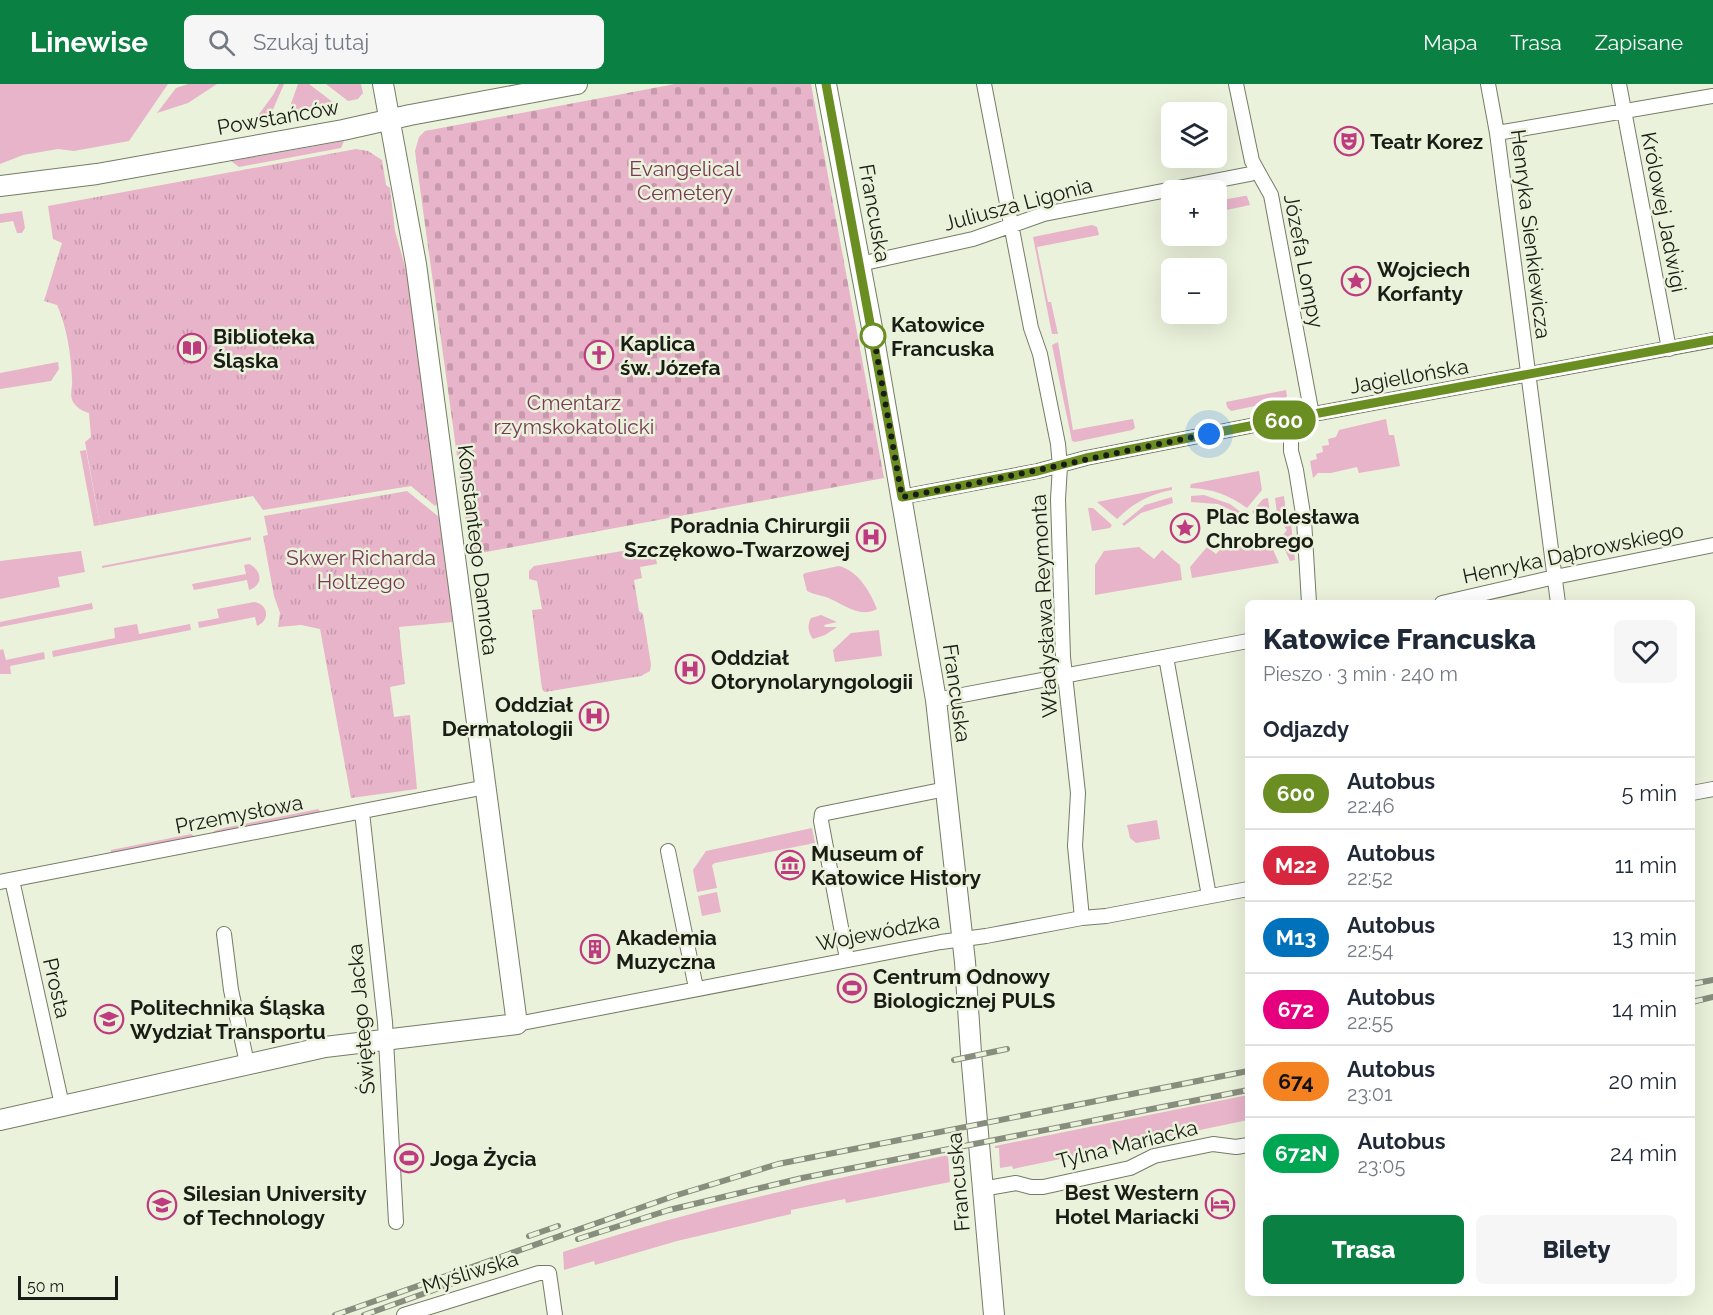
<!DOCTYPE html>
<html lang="pl">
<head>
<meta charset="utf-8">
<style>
  body { margin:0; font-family:Raleway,sans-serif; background:#f6f6f7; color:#1f2937; height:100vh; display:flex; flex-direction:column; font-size:22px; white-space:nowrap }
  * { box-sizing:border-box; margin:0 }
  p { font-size:20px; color:#747a83 }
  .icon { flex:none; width:33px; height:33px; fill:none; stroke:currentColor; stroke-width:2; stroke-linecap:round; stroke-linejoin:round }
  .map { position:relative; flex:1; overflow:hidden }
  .sheet { position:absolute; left:1245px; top:516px; width:450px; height:696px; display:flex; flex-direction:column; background:#fff; border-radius:9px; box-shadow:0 6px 24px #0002 }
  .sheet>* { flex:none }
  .badge { padding:0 12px; border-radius:20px; font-size:21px; line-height:39px }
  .controls { position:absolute; left:1161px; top:18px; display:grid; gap:12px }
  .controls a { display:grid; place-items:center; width:66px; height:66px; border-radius:9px; background:#fff; box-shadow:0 6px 24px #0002; font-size:30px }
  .scale { position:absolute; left:18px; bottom:15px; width:100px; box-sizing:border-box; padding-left:6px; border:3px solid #1a1d15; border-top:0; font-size:16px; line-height:21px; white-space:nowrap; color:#1a1d15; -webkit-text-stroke:4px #eaf2db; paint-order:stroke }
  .you { position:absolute; width:30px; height:30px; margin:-15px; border:4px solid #fff; border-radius:50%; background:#1a73e8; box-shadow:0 0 0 9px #1a73e833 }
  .map>.badge { position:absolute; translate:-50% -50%; box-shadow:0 0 0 3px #fff }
  h2 { padding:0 18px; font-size:22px; line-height:54px }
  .round { display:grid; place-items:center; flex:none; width:63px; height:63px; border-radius:9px; background:#f6f6f7 }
  .overview { display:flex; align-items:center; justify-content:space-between; height:102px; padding:0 18px }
  h1 { font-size:28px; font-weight:800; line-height:45px }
  .cta { display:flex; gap:12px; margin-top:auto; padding:12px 18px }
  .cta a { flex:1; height:69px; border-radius:9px; background:#0b8043; color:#fff; font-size:24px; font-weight:800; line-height:69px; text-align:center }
  .cta a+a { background:#f6f6f7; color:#1f2937 }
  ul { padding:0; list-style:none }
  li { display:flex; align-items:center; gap:18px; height:72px; padding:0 18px; border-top:2px solid #e0e1e3 }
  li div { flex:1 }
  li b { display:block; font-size:22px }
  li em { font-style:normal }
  li .badge { min-width:66px; font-weight:700; text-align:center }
  header { display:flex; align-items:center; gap:36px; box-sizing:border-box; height:84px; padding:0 30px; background:#0b8043; color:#fff }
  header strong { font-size:28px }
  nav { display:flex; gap:33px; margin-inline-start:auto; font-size:21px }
  .search { width:420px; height:54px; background:#f6f6f7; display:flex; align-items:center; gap:15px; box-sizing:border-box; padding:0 21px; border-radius:9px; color:#747a83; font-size:22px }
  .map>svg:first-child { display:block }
  .grass { fill:#e8b4c9 }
  .cemetery { fill:url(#cemetery-stones) }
  .park { fill:url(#park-tufts) }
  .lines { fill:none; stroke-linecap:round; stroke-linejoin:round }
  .street-casing { stroke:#747c67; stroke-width:16 }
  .secondary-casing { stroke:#747c67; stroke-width:22 }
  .street { stroke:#fff; stroke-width:14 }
  .secondary { stroke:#fff; stroke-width:20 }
  .rail-casing { stroke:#888e7e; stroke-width:6 }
  .rail { stroke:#eaf2db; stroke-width:4; stroke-dasharray:11; stroke-linecap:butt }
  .line-casing { stroke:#fff; stroke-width:14 }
  .line { stroke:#6b8e23; stroke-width:9 }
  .walk { stroke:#1a1d15; stroke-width:6; stroke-dasharray:0 10.8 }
  .stop-dot { fill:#fff; stroke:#6b8e23; stroke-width:3 }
  .labels { text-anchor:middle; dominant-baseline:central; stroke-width:5; stroke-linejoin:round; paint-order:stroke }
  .street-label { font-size:21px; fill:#1a1d15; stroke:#eaf2db }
  .poi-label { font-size:21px; font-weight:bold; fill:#1a1d15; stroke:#eaf2db; text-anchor:start }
  .park-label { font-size:21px; fill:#793957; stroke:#eaf2db }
  .stop-label { font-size:21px; font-weight:bold; fill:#1a1d15; stroke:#eaf2db; text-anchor:start }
</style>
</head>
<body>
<header>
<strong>Linewise</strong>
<div class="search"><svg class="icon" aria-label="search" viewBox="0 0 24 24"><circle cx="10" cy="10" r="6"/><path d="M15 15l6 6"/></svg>Szukaj tutaj</div>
<nav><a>Mapa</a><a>Trasa</a><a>Zapisane</a></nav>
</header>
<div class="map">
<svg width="1713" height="1231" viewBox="0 0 1713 1231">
  <defs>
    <pattern id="cemetery-stones" width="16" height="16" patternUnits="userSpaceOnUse" patternTransform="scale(1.5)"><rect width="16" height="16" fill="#e8b4c9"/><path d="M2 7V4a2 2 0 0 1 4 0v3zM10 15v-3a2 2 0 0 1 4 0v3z" fill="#c69aac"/></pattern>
    <pattern id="park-tufts" width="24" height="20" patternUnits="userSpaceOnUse" patternTransform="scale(1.5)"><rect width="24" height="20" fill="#e8b4c9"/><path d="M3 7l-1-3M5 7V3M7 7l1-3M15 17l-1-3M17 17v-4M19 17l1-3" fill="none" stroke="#c69aac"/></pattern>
  </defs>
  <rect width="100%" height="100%" fill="#eaf2db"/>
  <path class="grass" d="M 0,0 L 168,0 L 129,57 L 74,67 L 58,65 L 23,71 L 0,80 Z
    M 188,0 L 217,0 L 188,19 L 157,29 L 176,4 Z
    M 279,0 L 284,0 L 271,30 L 257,33 L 273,11 Z
    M 298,0 L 309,0 L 334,19 L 288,28 Z
    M 326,0 L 361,0 L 363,9 L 358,15 L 348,17 Z
    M 344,57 L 341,64 L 239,83 L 231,77 Z
    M 1244,112 L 1247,112 L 1250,121 L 1217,128 L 1217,117 Z
    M 22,127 L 25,144 L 22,149 L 17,149 L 13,137 L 0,139 L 0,130 Z
    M 1092,141 L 1097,143 L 1099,151 L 1037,163 L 1048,218 L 1051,218 L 1058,250 L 1052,250 L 1033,153 Z
    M 1058,258 L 1073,346 L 1133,335 L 1135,344 L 1132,346 L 1075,358 L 1072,357 L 1052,261 Z
    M 58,278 L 59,285 L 51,297 L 0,305 L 0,289 Z
    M 1286,306 L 1287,312 L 1284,316 L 1231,327 L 1227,323 L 1226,318 Z
    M 1386,335 L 1389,351 L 1394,351 L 1400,382 L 1359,389 L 1357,383 L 1331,389 L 1318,389 L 1313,394 L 1310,377 L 1317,375 L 1316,370 L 1323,368 L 1322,362 L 1329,361 L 1328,355 L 1336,353 L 1339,346 Z
    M 86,366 L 100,441 L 94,442 L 80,367 Z
    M 1259,387 L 1262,406 L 1247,424 C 1229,411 1213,405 1190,404 L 1191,400 Z
    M 1172,403 L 1172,406 C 1150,410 1133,419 1117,435 L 1097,418 Z
    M 1204,411 L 1230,420 L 1242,429 L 1241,431 L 1218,420 L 1191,418 L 1191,412 Z
    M 1284,412 L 1286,430 L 1290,430 L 1295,476 L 1290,477 L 1280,455 L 1287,446 L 1283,441 L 1286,438 L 1277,430 L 1275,414 Z
    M 1172,413 L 1173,419 L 1141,429 L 1124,442 L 1122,440 L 1145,421 Z
    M 1268,414 L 1270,431 L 1264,438 L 1252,428 L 1263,415 Z
    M 1088,424 L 1093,424 L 1112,441 L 1110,444 L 1092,447 Z
    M 1263,452 L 1270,459 L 1279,479 L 1192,494 L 1190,483 L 1207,463 L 1216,470 L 1229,456 Z
    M 251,453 L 251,456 L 102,484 L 102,482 Z
    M 1139,463 L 1154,475 L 1162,466 L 1180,481 L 1182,496 L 1095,511 L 1095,481 L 1104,467 Z
    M 81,467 L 85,488 L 58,493 L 60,503 L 0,515 L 0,477 Z
    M 249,480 C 262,486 264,501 249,506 L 247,496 L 194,506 L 192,500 L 246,490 L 244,481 Z
    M 839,482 C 858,487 870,507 877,525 C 859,535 842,519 826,513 C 819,511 813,510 807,507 L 803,491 L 805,489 Z
    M 254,518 C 268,520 271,536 257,542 L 255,533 L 199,544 L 198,538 L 219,534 L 217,525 Z
    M 92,519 L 93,525 L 0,543 L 0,538 Z
    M 821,531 L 837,538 L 824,541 L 825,543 L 837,543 L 825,551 L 813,555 C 808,549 807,541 811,534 Z
    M 137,540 L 139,550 L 190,540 L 191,546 L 53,573 L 52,567 L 115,554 L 114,544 Z
    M 879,546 L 882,572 L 835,578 L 833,566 L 851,549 Z
    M 3,565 L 6,576 L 44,568 L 45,575 L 10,582 L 11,590 L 0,590 L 0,566 Z
    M 318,725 L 321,728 L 213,749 L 214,747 L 224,744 Z
    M 1157,736 L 1160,755 L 1136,759 L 1130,754 L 1127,741 Z
    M 812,744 L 815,759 L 715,779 L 712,781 L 717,804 L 697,808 L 693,786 L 706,767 Z
    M 191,750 L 195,753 L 113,770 L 111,769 L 111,766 Z
    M 717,808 L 721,828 L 702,832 L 698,812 Z
    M 1248,1011 L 1248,1036 L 1013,1085 L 1012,1082 L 1000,1084 L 999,1064 L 995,1064 L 995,1062 Z
    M 948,1071 L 950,1098 L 846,1119 L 845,1115 L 791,1126 L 791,1130 L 677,1157 L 595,1181 L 594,1177 L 564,1186 L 563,1168 C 689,1126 818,1098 948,1071 Z"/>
  <path class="cemetery" d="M 675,0 L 811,0 L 884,394 L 470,471 C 453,336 433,202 415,67 L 419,53 L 425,47 Z"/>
  <path class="park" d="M 356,65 L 368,67 L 382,76 L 386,101 L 390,104 L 395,147 L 408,193 L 437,420 L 435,422 L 411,402 L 263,426 L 253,412 L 100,441 L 85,358 L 91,353 L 89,329 C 82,327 77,324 73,318 C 69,310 73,303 72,295 C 71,271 67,243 57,221 L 44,217 L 62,159 L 53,155 L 48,122 Z
    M 407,407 L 439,433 L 453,538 L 399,543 L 405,600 L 390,603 L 394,633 L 410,631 L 417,705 L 351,714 L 320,545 L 301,541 L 278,543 L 280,529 L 274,512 L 263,452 L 268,451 L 264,432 Z
    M 646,463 L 648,468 L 655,470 L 657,480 L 640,483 L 642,494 L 634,496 L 639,527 L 643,530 L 651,581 L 650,587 L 641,592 L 545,608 L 542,605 L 532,526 L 542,525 L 537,497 L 529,495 L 529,487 L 534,482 Z"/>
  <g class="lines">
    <g class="street-casing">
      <path id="street" d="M 984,0 L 1031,244 L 1040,270 L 1058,360 L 1060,382 L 1058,415 L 1063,573 L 1078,709 L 1075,762 L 1082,834
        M 1236,0 L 1252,77 L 1271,111 L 1312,331
        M 1488,0 L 1497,49 L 1558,519
        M 1619,0 L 1669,265
        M 1497,49 L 1713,12
        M 860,180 L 973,155 L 1044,130 L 1250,90 L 1257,86
        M 1291,334 L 1291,367 L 1296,386 L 1304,436 L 1309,519
        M 901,413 L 1038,387 L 1086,374 L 1260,340 L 1713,256
        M 1442,519 L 1555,493 L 1713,461
        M 1166,573 L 1209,812
        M 936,616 L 1248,557
        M 1692,709 L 1713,705
        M 362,728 L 385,938 L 396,1138
        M 668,767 L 696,904
        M 12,796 L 62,1021
        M 0,798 L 486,703
        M 224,850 L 231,906 L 247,979
        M 847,875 L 821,737 L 822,730 L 946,705
        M 517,940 L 941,858 L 986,852 L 1082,834 L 1106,832 L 1248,805
        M 982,1105 L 1016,1099 L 1031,1103 L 1043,1103 L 1130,1084 L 1154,1072 L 1213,1060 L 1236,1063 L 1248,1061
        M 404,1231 L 539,1189 L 549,1189 L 555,1231"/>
    </g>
    <g class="secondary-casing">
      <path id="secondary" d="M 826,0 L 873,249 L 936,616 L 965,878 L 971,969 L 994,1231
        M 0,102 L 97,90 L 343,46 L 410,31 L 577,0
        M 0,1036 L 325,963 L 517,940 L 416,180 L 383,0"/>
    </g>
    <use href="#street" class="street"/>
    <use href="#secondary" class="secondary"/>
    <g class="rail-casing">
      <path id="rail" d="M 1692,900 L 1713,896
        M 1692,918 L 1713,913
        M 954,976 L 1007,965
        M 529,1152 L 558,1142
        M 578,1155 L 669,1126 L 802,1094 L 1248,1006
        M 335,1231 L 674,1112 L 778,1080 L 1248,987
        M 364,1231 L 456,1198"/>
    </g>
    <use href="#rail" class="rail"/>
  </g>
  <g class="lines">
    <g class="line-casing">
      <path id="line" d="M 826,0 L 902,413 L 1038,387 L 1086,374 L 1260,340 L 1713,256"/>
    </g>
    <use href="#line" class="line"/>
    <path class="walk" d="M 873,252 L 873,249 L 902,413 C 1005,395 1106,370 1209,350"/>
  </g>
  <defs>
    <g id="theatre-ring" transform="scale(1.5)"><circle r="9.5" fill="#eaf2db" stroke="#bf3b80" stroke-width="1.5"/><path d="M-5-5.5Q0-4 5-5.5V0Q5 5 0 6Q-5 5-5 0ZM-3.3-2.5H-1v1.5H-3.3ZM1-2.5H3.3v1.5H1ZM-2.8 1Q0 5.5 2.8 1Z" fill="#bf3b80"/></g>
    <g id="sight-ring" transform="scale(1.5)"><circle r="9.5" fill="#eaf2db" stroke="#bf3b80" stroke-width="1.5"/><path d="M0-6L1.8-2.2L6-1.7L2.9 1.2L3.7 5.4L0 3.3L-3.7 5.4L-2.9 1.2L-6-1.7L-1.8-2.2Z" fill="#bf3b80"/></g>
    <g id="library-ring" transform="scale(1.5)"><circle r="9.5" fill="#eaf2db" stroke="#bf3b80" stroke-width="1.5"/><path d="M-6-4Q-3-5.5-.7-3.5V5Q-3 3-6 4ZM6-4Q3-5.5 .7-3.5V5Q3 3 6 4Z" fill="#bf3b80"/></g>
    <g id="church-ring" transform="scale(1.5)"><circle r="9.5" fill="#eaf2db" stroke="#bf3b80" stroke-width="1.5"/><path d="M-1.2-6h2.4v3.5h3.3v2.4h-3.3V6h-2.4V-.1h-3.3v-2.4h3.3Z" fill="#bf3b80"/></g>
    <g id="hospital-ring" transform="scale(1.5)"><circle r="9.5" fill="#eaf2db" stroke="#bf3b80" stroke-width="1.5"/><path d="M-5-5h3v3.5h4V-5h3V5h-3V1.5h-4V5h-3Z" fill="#bf3b80"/></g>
    <g id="museum-ring" transform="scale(1.5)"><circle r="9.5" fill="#eaf2db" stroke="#bf3b80" stroke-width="1.5"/><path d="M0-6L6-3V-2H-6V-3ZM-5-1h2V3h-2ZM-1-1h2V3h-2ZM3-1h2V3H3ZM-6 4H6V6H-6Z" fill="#bf3b80"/></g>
    <g id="building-ring" transform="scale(1.5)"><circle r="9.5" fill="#eaf2db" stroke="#bf3b80" stroke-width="1.5"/><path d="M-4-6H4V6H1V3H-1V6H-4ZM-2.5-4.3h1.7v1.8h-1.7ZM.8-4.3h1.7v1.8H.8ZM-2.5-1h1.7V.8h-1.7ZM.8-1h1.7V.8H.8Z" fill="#bf3b80"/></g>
    <g id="stadium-ring" transform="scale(1.5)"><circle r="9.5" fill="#eaf2db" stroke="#bf3b80" stroke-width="1.5"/><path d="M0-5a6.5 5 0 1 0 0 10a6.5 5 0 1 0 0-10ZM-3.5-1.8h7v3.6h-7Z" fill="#bf3b80"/></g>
    <g id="university-ring" transform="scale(1.5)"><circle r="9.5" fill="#eaf2db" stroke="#bf3b80" stroke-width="1.5"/><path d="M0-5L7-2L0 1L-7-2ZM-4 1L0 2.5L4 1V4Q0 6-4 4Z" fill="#bf3b80"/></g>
    <g id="hotel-ring" transform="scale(1.5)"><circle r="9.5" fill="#eaf2db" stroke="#bf3b80" stroke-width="1.5"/><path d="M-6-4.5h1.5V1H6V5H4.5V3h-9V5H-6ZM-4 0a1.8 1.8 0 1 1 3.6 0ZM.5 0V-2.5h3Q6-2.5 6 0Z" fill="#bf3b80"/></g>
  </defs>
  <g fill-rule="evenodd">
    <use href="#theatre-ring" x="1349" y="57"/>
    <use href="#sight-ring" x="1356" y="197"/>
    <use href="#library-ring" x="192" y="264"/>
    <use href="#church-ring" x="599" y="271"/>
    <use href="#sight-ring" x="1185" y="444"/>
    <use href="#hospital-ring" x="871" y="453"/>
    <use href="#hospital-ring" x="690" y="585"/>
    <use href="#hospital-ring" x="594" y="632"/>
    <use href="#museum-ring" x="790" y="781"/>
    <use href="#building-ring" x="595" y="865"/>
    <use href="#stadium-ring" x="852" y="904"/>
    <use href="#university-ring" x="109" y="935"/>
    <use href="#stadium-ring" x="409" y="1074"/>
    <use href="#hotel-ring" x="1220" y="1120"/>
    <use href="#university-ring" x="162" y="1121"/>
  </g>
  <circle class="stop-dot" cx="873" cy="252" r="12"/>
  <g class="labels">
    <g class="street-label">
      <text transform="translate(278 33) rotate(-10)">Powstańców</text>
      <text transform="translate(1018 120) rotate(-15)">Juliusza Ligonia</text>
      <text transform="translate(1664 128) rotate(79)">Królowej Jadwigi</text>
      <text transform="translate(875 129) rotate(80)">Francuska</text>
      <text transform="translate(1531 150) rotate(83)">Henryka Sienkiewicza</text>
      <text transform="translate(1304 177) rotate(79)">Józefa Lompy</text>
      <text transform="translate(1409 292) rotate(-10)">Jagiellońska</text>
      <text transform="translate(478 466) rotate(83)">Konstantego Damrota</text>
      <text transform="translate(1573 469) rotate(-12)">Henryka Dąbrowskiego</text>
      <text transform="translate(1044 522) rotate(-93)">Władysława Reymonta</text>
      <text transform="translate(957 609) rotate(82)">Francuska</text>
      <text transform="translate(239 730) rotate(-11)">Przemysłowa</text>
      <text transform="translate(878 848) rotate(-11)">Wojewódzka</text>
      <text transform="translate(57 904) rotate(77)">Prosta</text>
      <text transform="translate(361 935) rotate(-95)">Świętego Jacka</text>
      <text transform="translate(1127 1060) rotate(-14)">Tylna Mariacka</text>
      <text transform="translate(958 1098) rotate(-95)">Francuska</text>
      <text transform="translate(470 1188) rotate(-17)">Myśliwska</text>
    </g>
    <g class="poi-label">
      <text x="1370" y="57">Teatr Korez</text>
      <text x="1377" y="185">Wojciech<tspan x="1377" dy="24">Korfanty</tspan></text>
      <text x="213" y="252">Biblioteka<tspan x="213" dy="24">Śląska</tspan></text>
      <text x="620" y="259">Kaplica<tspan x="620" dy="24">św. Józefa</tspan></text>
      <text x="1206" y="432">Plac Bolesława<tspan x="1206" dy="24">Chrobrego</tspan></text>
      <text x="850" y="441" text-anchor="end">Poradnia Chirurgii<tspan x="850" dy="24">Szczękowo-Twarzowej</tspan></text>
      <text x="711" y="573">Oddział<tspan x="711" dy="24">Otorynolaryngologii</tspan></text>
      <text x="573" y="620" text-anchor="end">Oddział<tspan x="573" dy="24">Dermatologii</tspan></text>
      <text x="811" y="769">Museum of<tspan x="811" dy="24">Katowice History</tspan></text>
      <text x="616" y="853">Akademia<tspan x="616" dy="24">Muzyczna</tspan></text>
      <text x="873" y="892">Centrum Odnowy<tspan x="873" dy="24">Biologicznej PULS</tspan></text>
      <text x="130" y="923">Politechnika Śląska<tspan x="130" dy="24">Wydział Transportu</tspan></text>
      <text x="430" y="1074">Joga Życia</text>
      <text x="1199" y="1108" text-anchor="end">Best Western<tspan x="1199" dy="24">Hotel Mariacki</tspan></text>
      <text x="183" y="1109">Silesian University<tspan x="183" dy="24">of Technology</tspan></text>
    </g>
    <g class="park-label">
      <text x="685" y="84">Evangelical<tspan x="685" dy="24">Cemetery</tspan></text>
      <text x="574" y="318">Cmentarz<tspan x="574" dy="24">rzymskokatolicki</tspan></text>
      <text x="361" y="473">Skwer Richarda<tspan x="361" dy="24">Holtzego</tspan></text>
    </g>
    <g class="stop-label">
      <text x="891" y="240">Katowice<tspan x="891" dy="24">Francuska</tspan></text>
    </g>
  </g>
</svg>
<div class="controls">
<a><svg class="icon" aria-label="layers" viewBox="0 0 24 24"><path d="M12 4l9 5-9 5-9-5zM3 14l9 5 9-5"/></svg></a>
<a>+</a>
<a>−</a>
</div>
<div class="scale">50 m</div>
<div class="you" style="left:1209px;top:350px"></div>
<b class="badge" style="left:1284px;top:336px;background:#6b8e23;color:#fff">600</b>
<section class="sheet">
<div class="overview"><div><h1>Katowice Francuska</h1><p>Pieszo · 3 min · 240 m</p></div><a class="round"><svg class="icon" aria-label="heart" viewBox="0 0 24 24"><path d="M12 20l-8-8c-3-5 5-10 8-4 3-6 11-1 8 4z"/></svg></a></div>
<h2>Odjazdy</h2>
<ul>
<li><span class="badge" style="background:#6b8e23;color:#fff">600</span><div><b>Autobus</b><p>22:46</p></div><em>5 min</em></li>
<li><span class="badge" style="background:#d7263d;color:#fff">M22</span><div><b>Autobus</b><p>22:52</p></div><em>11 min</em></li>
<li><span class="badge" style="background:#0072bc;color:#fff">M13</span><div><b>Autobus</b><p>22:54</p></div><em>13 min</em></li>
<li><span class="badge" style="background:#e6007e;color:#fff">672</span><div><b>Autobus</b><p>22:55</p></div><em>14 min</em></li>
<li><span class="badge" style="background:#f58220;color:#111">674</span><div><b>Autobus</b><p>23:01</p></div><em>20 min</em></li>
<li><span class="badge" style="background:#00a651;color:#fff">672N</span><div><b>Autobus</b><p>23:05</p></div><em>24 min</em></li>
</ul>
<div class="cta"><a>Trasa</a><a>Bilety</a></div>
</section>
</div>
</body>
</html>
